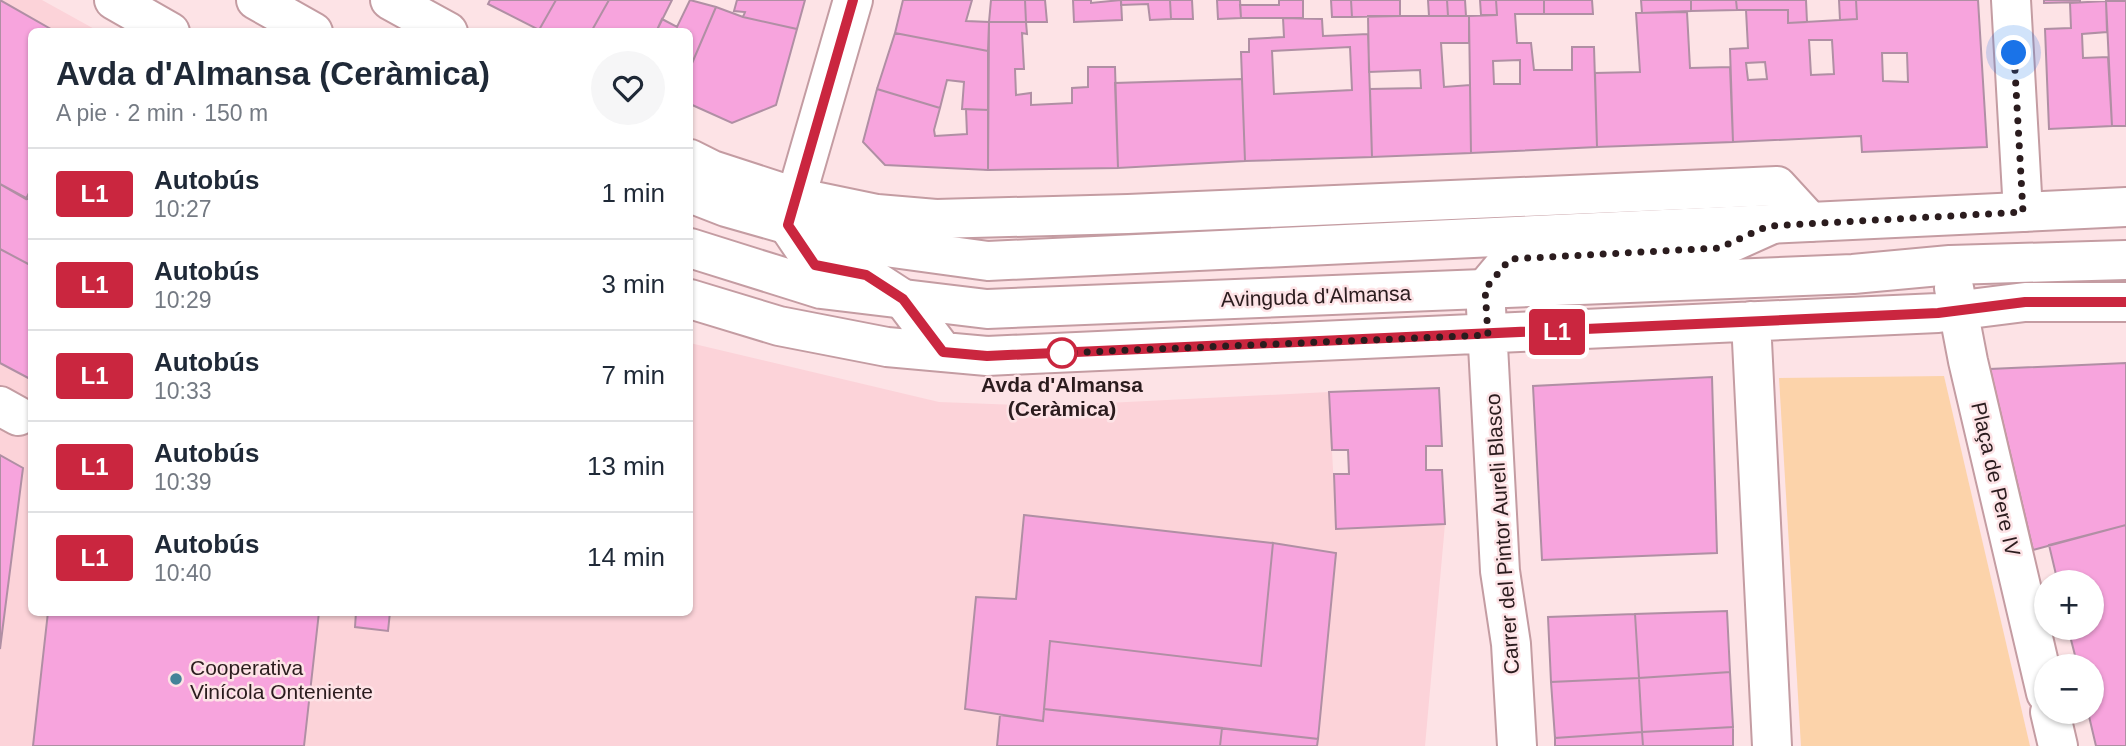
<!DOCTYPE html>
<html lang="es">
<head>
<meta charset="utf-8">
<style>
  body { margin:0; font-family:Arial,sans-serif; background:#f6f6f7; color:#1f2937; height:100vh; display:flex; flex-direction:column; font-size:26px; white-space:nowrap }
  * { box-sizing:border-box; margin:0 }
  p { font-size:23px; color:#747a83 }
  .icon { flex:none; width:38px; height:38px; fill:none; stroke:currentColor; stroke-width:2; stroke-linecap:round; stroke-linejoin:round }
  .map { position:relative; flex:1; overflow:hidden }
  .details { position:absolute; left:28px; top:28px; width:665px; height:588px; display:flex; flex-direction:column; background:#fff; border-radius:10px; box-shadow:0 2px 5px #0004 }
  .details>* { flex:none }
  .badge { padding:0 14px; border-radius:5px; font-size:24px; line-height:46px }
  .buttons { position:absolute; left:2034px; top:570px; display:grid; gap:14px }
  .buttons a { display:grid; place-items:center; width:70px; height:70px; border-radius:50%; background:#fff; box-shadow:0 2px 5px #0004; font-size:35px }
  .you { position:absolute; width:35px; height:35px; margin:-18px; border:5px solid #fff; border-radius:50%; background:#1a73e8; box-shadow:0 0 0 10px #1a73e833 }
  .map>.badge { position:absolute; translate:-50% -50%; box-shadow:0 0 0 4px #fff }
  .round { display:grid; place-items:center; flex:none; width:74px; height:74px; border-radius:37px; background:#f6f6f7 }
  .head { display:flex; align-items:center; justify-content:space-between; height:119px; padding:0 28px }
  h1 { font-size:33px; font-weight:700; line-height:52px }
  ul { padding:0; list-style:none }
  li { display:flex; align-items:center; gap:21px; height:91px; padding:0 28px; border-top:2px solid #e0e1e3 }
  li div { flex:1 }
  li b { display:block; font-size:26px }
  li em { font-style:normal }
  li .badge { min-width:77px; font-weight:700; text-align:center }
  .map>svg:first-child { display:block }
  .built { fill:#fcd3d9 }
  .green { fill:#fcd3aa }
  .building { fill:#f7a4dd; stroke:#b08fa4; stroke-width:2; fill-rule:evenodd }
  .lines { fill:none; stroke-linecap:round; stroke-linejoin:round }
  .minor-casing { stroke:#c49ca2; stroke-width:42 }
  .tertiary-casing { stroke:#c49ca2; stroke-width:42 }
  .minor { stroke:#fff; stroke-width:38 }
  .tertiary { stroke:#fff; stroke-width:38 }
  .line-casing { stroke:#fff; stroke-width:16 }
  .line { stroke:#ca263f; stroke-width:10 }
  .walk { stroke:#2b1c1e; stroke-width:7; stroke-dasharray:0 12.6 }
  .stop-dot { fill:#fff; stroke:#ca263f; stroke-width:3.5 }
  .poi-dot { fill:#448398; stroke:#fde3e6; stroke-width:2.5 }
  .labels { text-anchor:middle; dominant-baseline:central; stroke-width:5; stroke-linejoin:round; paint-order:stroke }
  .street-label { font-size:21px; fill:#2b1c1e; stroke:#fde3e6 }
  .stop-label { font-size:21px; font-weight:bold; fill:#2b1c1e; stroke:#fde3e6 }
  .poi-label { font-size:21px; fill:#2b1c1e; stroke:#fde3e6; text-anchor:start }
</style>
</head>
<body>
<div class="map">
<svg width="2126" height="746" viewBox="0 0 2126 746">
  <rect width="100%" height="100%" fill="#fde3e6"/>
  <path class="built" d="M 0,0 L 42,0 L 98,31 L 32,32 L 32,612 L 690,612 L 690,343 L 939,402 L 1047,406 L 1329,392 L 1336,528 L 1445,524 L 1425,746 L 0,746 Z"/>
  <path class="green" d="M 1944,376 L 2030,746 L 1801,746 L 1779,378 Z"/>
  <path class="building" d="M 0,0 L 56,32 L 32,32 L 32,187 L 26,199 L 0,184 Z
    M 490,0 L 556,0 L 539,30 L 488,4 Z
    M 556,0 L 609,0 L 591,32 L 539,30 Z
    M 609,0 L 672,0 L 656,32 L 591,32 Z
    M 690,0 L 716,7 L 690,68 L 690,32 L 656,32 L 662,19 L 677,27 Z
    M 737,0 L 805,0 L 797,29 L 743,17 L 745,12 L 734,11 Z
    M 903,0 L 972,0 L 966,21 L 989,22 L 988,51 L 895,33 Z
    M 991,0 L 1025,0 L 1026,22 L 989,22 Z
    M 1025,0 L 1045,0 L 1047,22 L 1026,22 Z
    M 1073,0 L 1091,0 L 1091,3 L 1121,0 L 1122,20 L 1074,22 Z
    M 1121,0 L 1170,0 L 1171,19 L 1150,20 L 1148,4 L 1121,5 Z
    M 1170,0 L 1192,0 L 1193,19 L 1171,19 Z
    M 1217,0 L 1240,0 L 1241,18 L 1218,19 Z
    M 1279,0 L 1303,0 L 1303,18 L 1241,18 L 1240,5 L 1279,5 Z
    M 1331,0 L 1351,0 L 1352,17 L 1332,17 Z
    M 1351,0 L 1400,0 L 1400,16 L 1352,17 Z
    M 1428,0 L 1447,0 L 1448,16 L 1429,16 Z
    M 1447,0 L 1465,0 L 1466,16 L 1448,16 Z
    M 1480,0 L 1496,0 L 1497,15 L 1481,15 Z
    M 1496,0 L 1544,0 L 1544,14 L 1515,14 L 1517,43 L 1531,43 L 1534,70 L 1572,70 L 1572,47 L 1594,47 L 1597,147 L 1471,153 L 1469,16 L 1497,15 ZM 1520,60 L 1520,84 L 1494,84 L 1493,61 Z
    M 1544,0 L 1592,0 L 1593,14 L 1544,14 Z
    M 1641,0 L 1691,0 L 1691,11 L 1642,13 Z
    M 1691,0 L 1736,0 L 1737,10 L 1691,11 Z
    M 1736,0 L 1806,0 L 1807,22 L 1788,23 L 1788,10 L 1737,10 Z
    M 1839,0 L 1856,0 L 1857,19 L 1840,20 Z
    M 1856,0 L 1978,0 L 1987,147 L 1862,152 L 1861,136 L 1733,142 L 1730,49 L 1748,48 L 1746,10 L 1788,10 L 1788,23 L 1840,20 L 1857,19 ZM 1809,40 L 1832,40 L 1834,74 L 1811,75 ZM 1882,53 L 1907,53 L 1908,82 L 1883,81 ZM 1765,62 L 1767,79 L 1748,80 L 1746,63 Z
    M 2044,0 L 2080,0 L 2080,2 L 2044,3 Z
    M 2106,1 L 2126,1 L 2126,126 L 2112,126 Z
    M 2106,1 L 2107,32 L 2082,34 L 2083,58 L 2108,57 L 2112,126 L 2049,129 L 2045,29 L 2071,28 L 2070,3 Z
    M 716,7 L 743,17 L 797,29 L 776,105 L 732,123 L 690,104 L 690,68 Z
    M 1687,12 L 1690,68 L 1730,67 L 1733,142 L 1597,147 L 1595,73 L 1640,72 L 1636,13 Z
    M 1368,16 L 1469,16 L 1469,43 L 1441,43 L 1444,87 L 1470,85 L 1471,153 L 1372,157 L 1370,89 L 1421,88 L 1420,70 L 1369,72 Z
    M 1283,18 L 1322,19 L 1323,36 L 1368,34 L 1372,157 L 1245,161 L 1241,52 L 1249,52 L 1249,39 L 1284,37 ZM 1350,47 L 1352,90 L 1274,94 L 1272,51 Z
    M 989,22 L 1026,22 L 1027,34 L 1022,33 L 1024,69 L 1015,69 L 1016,95 L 1031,93 L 1031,105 L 1072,103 L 1072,88 L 1088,87 L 1088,67 L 1115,67 L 1118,168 L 988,170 Z
    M 895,33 L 988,51 L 988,110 L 962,109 L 964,82 L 947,80 L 940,108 L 877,89 Z
    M 1242,79 L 1245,161 L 1118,168 L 1115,83 Z
    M 877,89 L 940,108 L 934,130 L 935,136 L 967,134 L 966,109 L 988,110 L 988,170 L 885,165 L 863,142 Z
    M 0,184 L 32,201 L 32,266 L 0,249 Z
    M 0,249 L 32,266 L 32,380 L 0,363 Z
    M 2126,363 L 2126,525 L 2033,550 L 1990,369 Z
    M 1712,377 L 1717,553 L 1542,560 L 1533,386 Z
    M 1439,388 L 1442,446 L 1426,446 L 1426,470 L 1442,470 L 1445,524 L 1336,529 L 1334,474 L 1349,474 L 1348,450 L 1332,450 L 1329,392 Z
    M 0,455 L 23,468 L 0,649 Z
    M 1024,515 L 1273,543 L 1261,666 L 1050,641 L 1043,721 L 965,709 L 976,597 L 1016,599 Z
    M 2126,525 L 2126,746 L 2096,746 L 2088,712 L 2091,712 L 2091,667 L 2078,667 L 2068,628 L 2091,628 L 2091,583 L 2058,583 L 2049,545 Z
    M 1273,543 L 1336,553 L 1318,739 L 1044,709 L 1050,641 L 1261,666 Z
    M 1727,611 L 1730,672 L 1639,678 L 1635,614 Z
    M 48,612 L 319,612 L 304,746 L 33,746 Z
    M 356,612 L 390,612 L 388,631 L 355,627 Z
    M 1635,614 L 1639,678 L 1551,682 L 1548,617 Z
    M 1730,672 L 1733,727 L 1642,732 L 1639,678 Z
    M 1639,678 L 1642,732 L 1555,738 L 1551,682 Z
    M 1044,709 L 1222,728 L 1220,746 L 997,746 L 1000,715 L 1043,721 Z
    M 1733,727 L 1733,746 L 1643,746 L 1642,732 Z
    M 1222,728 L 1318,739 L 1317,746 L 1220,746 Z
    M 1642,732 L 1643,746 L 1555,746 L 1555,738 Z"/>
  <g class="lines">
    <g class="minor-casing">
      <path id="minor" d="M 114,0 L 170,32
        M 390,0 L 448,32
        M 853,0 L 788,225 L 815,265 L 866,275 L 903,299 L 943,352
        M 2011,0 L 2023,212
        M 690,159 L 712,170 L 795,197 L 877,214 L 936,219 L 1128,214 L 1777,186 L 1810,222
        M 1954,288 L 1968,361 L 2046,693
        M 690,299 L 779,326 L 887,347 L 987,356 L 1938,313 L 2025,302 L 2126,302
        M 1751,321 L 1772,746
        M 0,406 L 18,416
        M 2050,712 L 2058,746
        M 1517,746 L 1511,644 L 1500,571 L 1485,289 L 1510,259 L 1719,248 L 1768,226"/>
    </g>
    <g class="tertiary-casing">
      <path id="tertiary" d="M 256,0 L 313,32
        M 690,193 L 726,207 L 849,242 L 988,261 L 2126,207
        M 690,248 L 821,289 L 987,309 L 1853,274 L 1950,265 L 2126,260"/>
    </g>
    <use href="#minor" class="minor"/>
    <use href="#tertiary" class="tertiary"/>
  </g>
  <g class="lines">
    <g class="line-casing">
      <path id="line" d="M 853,0 L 788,225 L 815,265 L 866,275 L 903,299 L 943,352 L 987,356 L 1938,313 L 2025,302 L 2126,302"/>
    </g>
    <use href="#line" class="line"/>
    <path class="walk" d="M 1062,353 L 1488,335 L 1485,289 L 1510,259 L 1719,248 L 1768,226 L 2023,212 L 2014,53"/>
  </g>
  <circle class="stop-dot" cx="1062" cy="353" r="14"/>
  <circle class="poi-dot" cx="176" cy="679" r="7"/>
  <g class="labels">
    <g class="street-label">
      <text transform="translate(1316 296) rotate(-2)">Avinguda d'Almansa</text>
      <text transform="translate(1996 479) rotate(77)">Plaça de Pere IV</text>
      <text transform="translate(1502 534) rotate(-94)">Carrer del Pintor Aureli Blasco</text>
    </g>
    <g class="stop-label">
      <text x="1062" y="384">Avda d'Almansa<tspan x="1062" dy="24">(Ceràmica)</tspan></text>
    </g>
    <g class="poi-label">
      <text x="190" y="667">Cooperativa<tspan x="190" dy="24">Vinícola Onteniente</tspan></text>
    </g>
  </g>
</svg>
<div class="buttons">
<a>+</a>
<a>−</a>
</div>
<div class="you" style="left:2014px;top:53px"></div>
<b class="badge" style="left:1557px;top:332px;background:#ca263f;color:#fff">L1</b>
<section class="details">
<div class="head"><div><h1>Avda d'Almansa (Ceràmica)</h1><p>A pie · 2 min · 150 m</p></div><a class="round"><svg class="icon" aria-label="heart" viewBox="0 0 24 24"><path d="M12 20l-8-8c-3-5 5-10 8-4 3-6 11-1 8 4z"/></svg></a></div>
<ul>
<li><span class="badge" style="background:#ca263f;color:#fff">L1</span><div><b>Autobús</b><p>10:27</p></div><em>1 min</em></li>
<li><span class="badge" style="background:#ca263f;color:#fff">L1</span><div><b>Autobús</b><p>10:29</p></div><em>3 min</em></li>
<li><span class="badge" style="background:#ca263f;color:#fff">L1</span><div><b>Autobús</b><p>10:33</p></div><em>7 min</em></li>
<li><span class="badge" style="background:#ca263f;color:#fff">L1</span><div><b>Autobús</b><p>10:39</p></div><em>13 min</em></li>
<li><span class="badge" style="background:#ca263f;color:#fff">L1</span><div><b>Autobús</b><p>10:40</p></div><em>14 min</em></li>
</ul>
</section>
</div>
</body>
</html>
